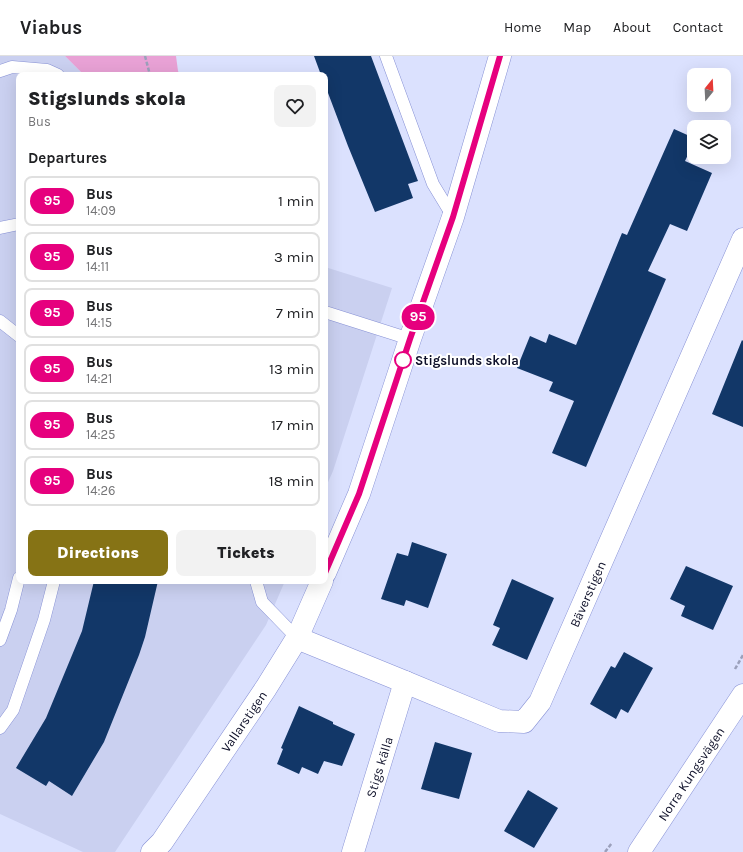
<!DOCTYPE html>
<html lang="en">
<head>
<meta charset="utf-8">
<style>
  body { margin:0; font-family:Karla,sans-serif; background:#f2f2f2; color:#202124; height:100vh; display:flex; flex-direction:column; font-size:15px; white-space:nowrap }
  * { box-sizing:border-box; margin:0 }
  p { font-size:13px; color:#757577 }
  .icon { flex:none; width:22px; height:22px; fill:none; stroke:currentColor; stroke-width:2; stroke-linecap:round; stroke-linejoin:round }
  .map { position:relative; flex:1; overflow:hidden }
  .details { position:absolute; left:16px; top:16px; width:312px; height:512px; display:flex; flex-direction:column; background:#fff; border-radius:8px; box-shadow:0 4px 16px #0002 }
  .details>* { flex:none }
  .badge { padding:0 8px; border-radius:13px; font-size:14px; line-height:26px }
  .needle { width:26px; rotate:18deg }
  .fabs { position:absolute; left:687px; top:12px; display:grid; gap:8px }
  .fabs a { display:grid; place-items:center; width:44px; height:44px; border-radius:8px; background:#fff; box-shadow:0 4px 16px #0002; font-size:20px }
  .map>.badge { position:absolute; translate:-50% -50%; box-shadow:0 0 0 2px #fff }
  h2 { padding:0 12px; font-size:15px; line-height:36px }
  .round { display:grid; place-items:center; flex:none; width:42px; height:42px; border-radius:8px; background:#f2f2f2 }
  .head { display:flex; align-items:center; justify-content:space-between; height:68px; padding:0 12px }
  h1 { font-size:19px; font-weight:800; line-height:30px }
  .cta { display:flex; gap:8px; margin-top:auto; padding:8px 12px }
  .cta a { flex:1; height:46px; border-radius:8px; background:#867315; color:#fff; font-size:16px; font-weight:800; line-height:46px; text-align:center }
  .cta a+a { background:#f2f2f2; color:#202124 }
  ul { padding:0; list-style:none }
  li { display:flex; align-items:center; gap:12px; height:50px; margin:0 8px 6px; padding:0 4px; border:2px solid #e0e0e0; border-radius:8px }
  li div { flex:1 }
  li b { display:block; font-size:15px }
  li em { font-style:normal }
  li .badge { min-width:44px; font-weight:700; text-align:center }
  header { display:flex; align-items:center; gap:24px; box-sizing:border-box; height:56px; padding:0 20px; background:#fff; border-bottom:1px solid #e0e0e0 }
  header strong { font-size:19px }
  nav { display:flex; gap:22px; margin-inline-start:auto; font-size:14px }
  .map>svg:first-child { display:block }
  .built { fill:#cad0f0 }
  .green { fill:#e8a1d5 }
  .building { fill:#123768 }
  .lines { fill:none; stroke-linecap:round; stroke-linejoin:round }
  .service-casing { stroke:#8791d5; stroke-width:13 }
  .minor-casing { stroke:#8791d5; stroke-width:23 }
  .tertiary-casing { stroke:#8791d5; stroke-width:23 }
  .path { stroke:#9ba0bb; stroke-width:2.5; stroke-dasharray:4 2; stroke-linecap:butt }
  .service { stroke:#fff; stroke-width:12 }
  .minor { stroke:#fff; stroke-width:22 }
  .tertiary { stroke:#fff; stroke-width:22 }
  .line-casing { stroke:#fff; stroke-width:9 }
  .line { stroke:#e6007e; stroke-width:6 }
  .stop-dot { fill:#fff; stroke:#e6007e; stroke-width:2 }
  .labels { text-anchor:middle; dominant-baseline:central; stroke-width:4; stroke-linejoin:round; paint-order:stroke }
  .stop-label { font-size:13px; font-weight:bold; fill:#0e1029; stroke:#fff; text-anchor:start }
  .street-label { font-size:13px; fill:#0e1029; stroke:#fff }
</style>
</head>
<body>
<header>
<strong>Viabus</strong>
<nav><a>Home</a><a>Map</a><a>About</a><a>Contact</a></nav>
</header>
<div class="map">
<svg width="743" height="796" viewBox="0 0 743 796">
  <rect width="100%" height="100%" fill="#dbe1fe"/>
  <path class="built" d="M 0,0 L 65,0 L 84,19 L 19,19 L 19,525 L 285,525 L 266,569 L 115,796 L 83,796 L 0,758 Z
    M 325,211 L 392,232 L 333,415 L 325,433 Z"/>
  <path class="green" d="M 65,0 L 176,0 L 178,15 L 180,19 L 84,19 Z"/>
  <path class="building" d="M 314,0 L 371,0 L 418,125 L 408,128 L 413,142 L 375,156 L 348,90 L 325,29 L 325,19 L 321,19 Z
    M 674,73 L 694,82 L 694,86 L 685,105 L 712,117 L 687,175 L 670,168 L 648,215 L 666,223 L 641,281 L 586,411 L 552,397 L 574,345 L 549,335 L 553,326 L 517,312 L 530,280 L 546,287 L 549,278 L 576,289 L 622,177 L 627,179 Z
    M 742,284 L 743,285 L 743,371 L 712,358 Z
    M 412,486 L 447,498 L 428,552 L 406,544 L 404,550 L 381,543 L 397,497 L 408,500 Z
    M 686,510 L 733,530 L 713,574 L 681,560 L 685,550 L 670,543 Z
    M 512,523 L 554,542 L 527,604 L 492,589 L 500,572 L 493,569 Z
    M 94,525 L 158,525 L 145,581 L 139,599 L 104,686 L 72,740 L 49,725 L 46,730 L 16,712 L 46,662 L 82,575 Z
    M 624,596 L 653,612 L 628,657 L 621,653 L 616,663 L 590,648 L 611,610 L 615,612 Z
    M 299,650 L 333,666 L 333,668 L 355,678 L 342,710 L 324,705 L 318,718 L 302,711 L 299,718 L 277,708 L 283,693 L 281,692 Z
    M 435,686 L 472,697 L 459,743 L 421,733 Z
    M 528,734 L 558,752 L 534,792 L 504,775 Z"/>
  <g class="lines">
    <g class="service-casing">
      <path id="service" d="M 386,0 L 433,128 L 453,161
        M 0,15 L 12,11 L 47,14 L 58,19
        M 0,172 L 19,168
        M 325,256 L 410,283
        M 0,265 L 19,280
        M 256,525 L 262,546 L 297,582
        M 0,584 L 11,554 L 19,522
        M 0,672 L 13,654 L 44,564 L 54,525"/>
    </g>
    <g class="minor-casing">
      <g id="minor">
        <path d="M 325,517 L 359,438 L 410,283 L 453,161 L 500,0"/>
        <path id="s1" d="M 297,582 L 405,626 L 499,665 L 524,666 L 540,646 L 743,183"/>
        <path id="s2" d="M 152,796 L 162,786 L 266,632 L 297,582 L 322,525"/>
        <path id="s3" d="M 353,796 L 405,626"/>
      </g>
    </g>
    <g class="tertiary-casing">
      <g id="tertiary">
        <path id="s4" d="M 639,796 L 743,639"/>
      </g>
    </g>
    <path class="path" d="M 145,0 L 150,19
      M 735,613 L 743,599
      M 605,796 L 612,787"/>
    <use href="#service" class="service"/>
    <use href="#minor" class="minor"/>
    <use href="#tertiary" class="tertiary"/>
  </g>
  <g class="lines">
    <g class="line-casing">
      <path id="line" d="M 325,517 L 359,438 L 410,283 L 453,161 L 500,0"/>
    </g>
    <use href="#line" class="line"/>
  </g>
  <circle class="stop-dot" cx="403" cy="304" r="8"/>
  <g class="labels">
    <g class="stop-label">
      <text x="415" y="304">Stigslunds skola</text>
    </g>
    <g class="street-label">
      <text stroke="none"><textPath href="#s1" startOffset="387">Bäverstigen</textPath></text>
      <text stroke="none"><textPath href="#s2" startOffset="160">Vallarstigen</textPath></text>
      <text stroke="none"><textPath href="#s3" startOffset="89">Stigs källa</textPath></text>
      <text stroke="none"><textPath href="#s4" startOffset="94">Norra Kungsvägen</textPath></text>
    </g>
  </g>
</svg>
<div class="fabs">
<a><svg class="needle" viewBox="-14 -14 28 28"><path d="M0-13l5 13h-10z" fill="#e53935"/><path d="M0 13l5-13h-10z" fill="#757577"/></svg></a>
<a><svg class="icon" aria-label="layers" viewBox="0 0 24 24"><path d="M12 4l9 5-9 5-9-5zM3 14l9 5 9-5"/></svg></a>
</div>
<b class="badge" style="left:418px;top:261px;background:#e6007e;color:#fff">95</b>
<section class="details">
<div class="head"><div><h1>Stigslunds skola</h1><p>Bus</p></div><a class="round"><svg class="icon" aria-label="heart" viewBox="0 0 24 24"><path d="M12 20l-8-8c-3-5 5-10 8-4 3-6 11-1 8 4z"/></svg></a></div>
<h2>Departures</h2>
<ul>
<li><span class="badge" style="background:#e6007e;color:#fff">95</span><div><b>Bus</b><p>14:09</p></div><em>1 min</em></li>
<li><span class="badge" style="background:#e6007e;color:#fff">95</span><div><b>Bus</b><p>14:11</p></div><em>3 min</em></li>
<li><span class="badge" style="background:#e6007e;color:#fff">95</span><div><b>Bus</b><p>14:15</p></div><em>7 min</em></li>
<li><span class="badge" style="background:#e6007e;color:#fff">95</span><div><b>Bus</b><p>14:21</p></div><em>13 min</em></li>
<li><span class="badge" style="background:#e6007e;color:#fff">95</span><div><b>Bus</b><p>14:25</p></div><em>17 min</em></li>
<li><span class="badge" style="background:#e6007e;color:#fff">95</span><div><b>Bus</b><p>14:26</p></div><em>18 min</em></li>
</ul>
<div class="cta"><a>Directions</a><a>Tickets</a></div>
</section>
</div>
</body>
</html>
